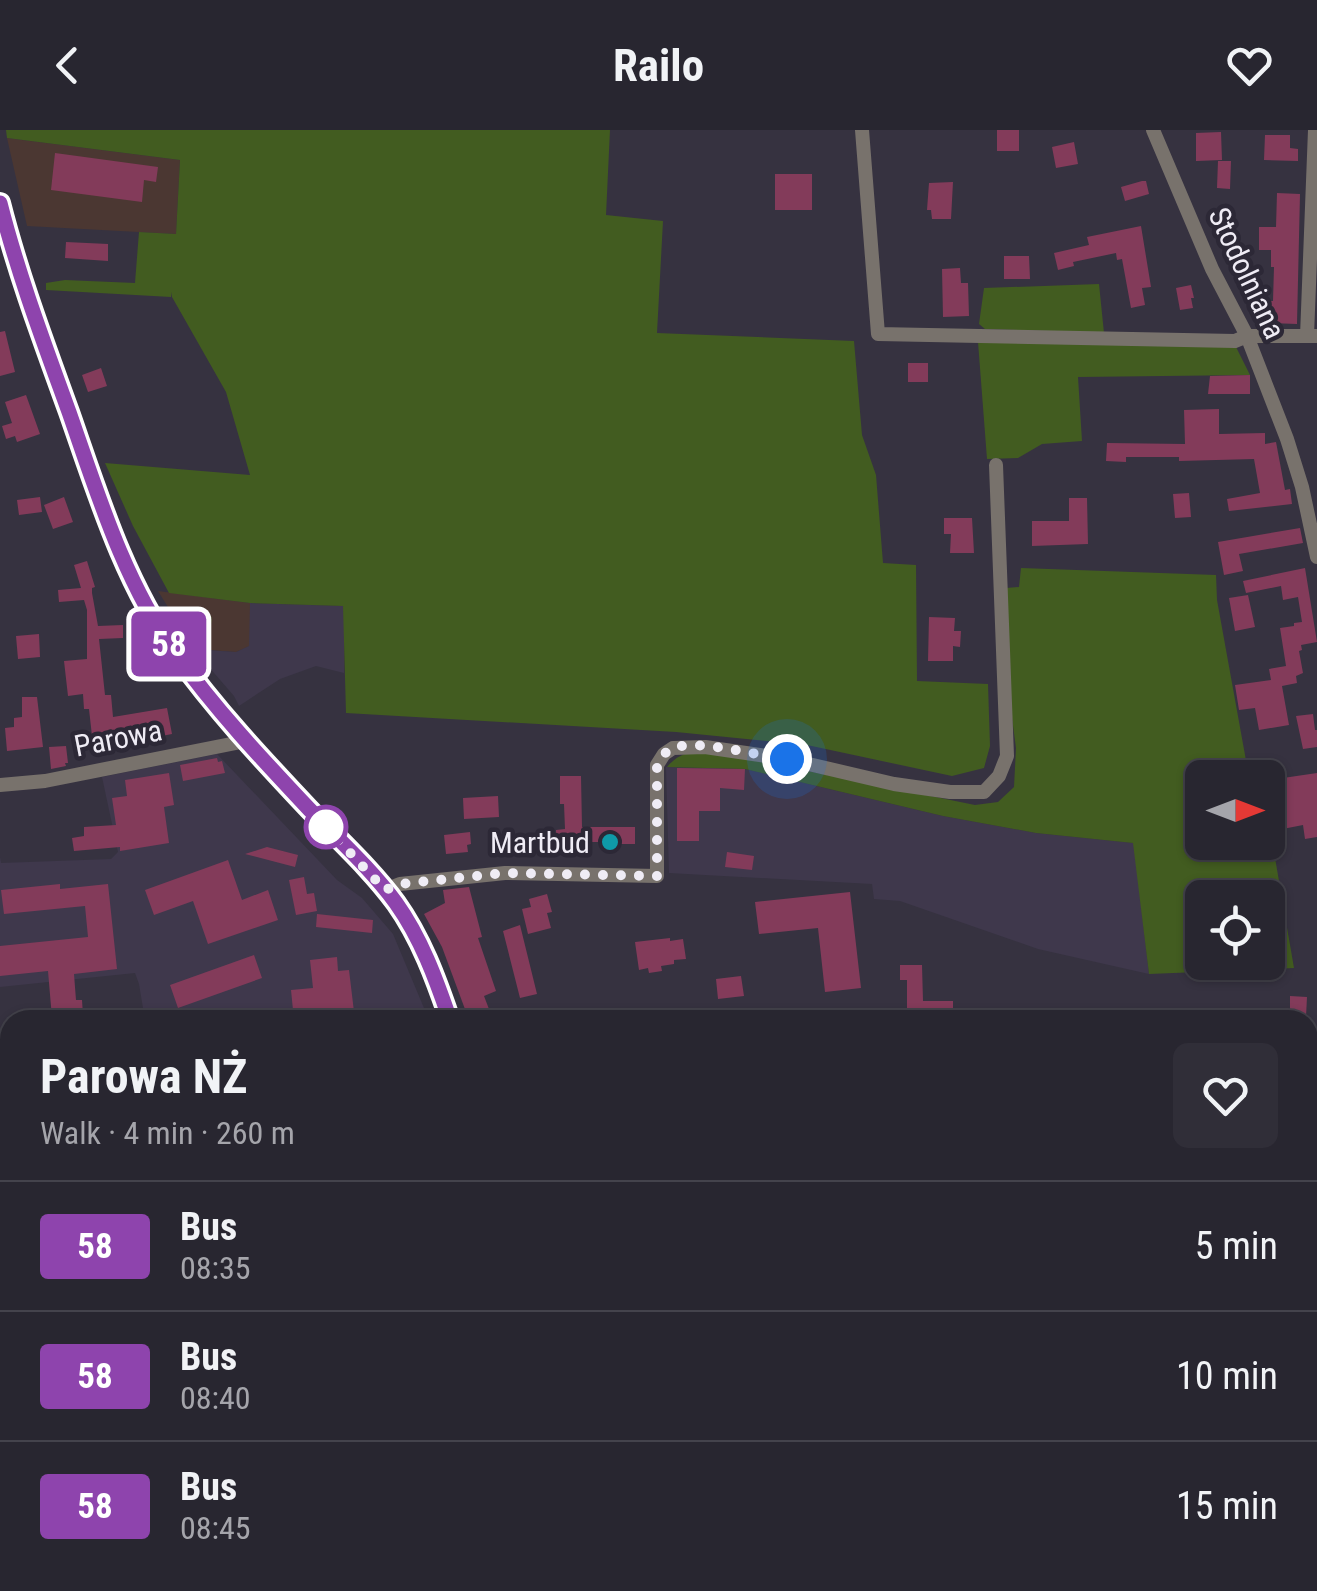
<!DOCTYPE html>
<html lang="en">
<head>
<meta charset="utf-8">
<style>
  body { margin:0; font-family:"Roboto Condensed",sans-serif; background:#302e38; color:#f1f3f6; height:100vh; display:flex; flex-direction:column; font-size:38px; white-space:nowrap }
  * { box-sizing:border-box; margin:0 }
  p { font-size:32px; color:#a5a5ab }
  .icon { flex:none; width:55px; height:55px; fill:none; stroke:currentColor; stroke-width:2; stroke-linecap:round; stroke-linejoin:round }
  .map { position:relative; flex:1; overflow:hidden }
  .panel { position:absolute; left:0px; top:880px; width:1318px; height:582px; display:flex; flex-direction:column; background:#282630; border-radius:30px 30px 0 0; box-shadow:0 2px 8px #0004,0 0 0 2px #44434c }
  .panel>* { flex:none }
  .badge { padding:0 20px; border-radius:8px; font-size:35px; line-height:65px }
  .needle { width:65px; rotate:90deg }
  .tools { position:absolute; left:1185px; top:630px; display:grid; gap:20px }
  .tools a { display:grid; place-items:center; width:100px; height:100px; border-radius:15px; background:#282630; box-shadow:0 2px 8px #0004,0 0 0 2px #44434c; font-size:50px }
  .you { position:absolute; width:50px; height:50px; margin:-25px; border:8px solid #fff; border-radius:50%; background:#1a73e8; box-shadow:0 0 0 15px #1a73e833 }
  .map>.badge { position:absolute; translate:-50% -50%; box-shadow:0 0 0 5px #fff }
  .round { display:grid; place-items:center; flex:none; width:105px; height:105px; border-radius:15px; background:#302e38 }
  .headline { display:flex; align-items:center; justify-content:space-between; height:170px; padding:0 40px }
  h1 { font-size:48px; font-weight:700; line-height:75px }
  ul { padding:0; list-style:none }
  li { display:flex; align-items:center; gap:30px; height:130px; padding:0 40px; border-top:2px solid #44434c }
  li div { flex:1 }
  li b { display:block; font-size:38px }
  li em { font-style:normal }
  li .badge { min-width:110px; font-weight:700; text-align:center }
  header { display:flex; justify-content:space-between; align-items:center; height:130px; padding:0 40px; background:#282630; font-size:45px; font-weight:700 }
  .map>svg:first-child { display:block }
  .commercial { fill:#4b3732 }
  .built { fill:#3f384c }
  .green { fill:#425c20; fill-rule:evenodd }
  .building { fill:#833b5a }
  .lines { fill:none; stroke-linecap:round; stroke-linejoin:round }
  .minor { stroke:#78726c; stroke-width:14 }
  .tertiary { stroke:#78726c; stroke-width:18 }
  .line-casing { stroke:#fff; stroke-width:22 }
  .line { stroke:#8e44ad; stroke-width:15 }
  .walk { stroke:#efecf5; stroke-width:10; stroke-dasharray:0 18 }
  .stop-dot { fill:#fff; stroke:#8e44ad; stroke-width:5 }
  .culture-dot { fill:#0f9aa8; stroke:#2c2836; stroke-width:4 }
  .labels { text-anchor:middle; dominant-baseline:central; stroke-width:9; stroke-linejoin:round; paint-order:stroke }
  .street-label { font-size:30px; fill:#efecf5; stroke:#2c2836 }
  .poi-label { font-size:30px; fill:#efecf5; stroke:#2c2836; text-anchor:end }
</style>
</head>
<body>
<header><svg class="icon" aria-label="back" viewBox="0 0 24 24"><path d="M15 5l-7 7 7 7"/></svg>Railo<svg class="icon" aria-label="heart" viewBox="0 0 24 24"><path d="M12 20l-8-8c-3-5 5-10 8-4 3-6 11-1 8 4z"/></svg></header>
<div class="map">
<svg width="1317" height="1461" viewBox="0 0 1317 1461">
  <rect width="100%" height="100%" fill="#363240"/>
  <path class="commercial" d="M 7,8 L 180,30 L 176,104 L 27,96 Z
    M 158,461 L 250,473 L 250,516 L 236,522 L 194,519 Z
    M 10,945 L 10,1188 L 0,1163 L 0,946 Z"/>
  <path class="built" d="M 250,473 L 344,476 L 344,543 L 316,536 L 280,549 L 239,576 L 234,566 L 202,529 L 205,529 L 206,520 L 236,522 L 249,516 Z
    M 217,624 L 337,750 L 362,768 L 393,804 L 429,890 L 145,890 L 139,854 L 135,843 L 0,857 L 0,727 L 1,733 L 111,729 L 118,722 L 102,647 Z
    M 666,637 L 745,639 L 943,686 L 1036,703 L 1134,713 L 1149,844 L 1038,819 L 900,771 L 874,769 L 872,754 L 669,743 Z
    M 179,1452 L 493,1452 L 493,1461 L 178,1461 Z"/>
  <path class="green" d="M 6,0 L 610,0 L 606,85 L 663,91 L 657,203 L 854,211 L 862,305 L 876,345 L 883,433 L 916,435 L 917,551 L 988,554 L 990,616 L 984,638 L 952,646 L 807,615 L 676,602 L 346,583 L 343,476 L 250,473 L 169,463 L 133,396 L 105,333 L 250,345 L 226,262 L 172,167 L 172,162 L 171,167 L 46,160 L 46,153 L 65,150 L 135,153 L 139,102 L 176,104 L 180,30 L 7,8 Z
    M 1099,154 L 1104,203 L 985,199 L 979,194 L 984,158 Z
    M 978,212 L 1235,215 L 1250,245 L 1078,247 L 1082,311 L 1042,314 L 1018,328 L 987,329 Z
    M 1021,438 L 1216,445 L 1217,470 L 1249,647 L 1202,648 L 1202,712 L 1261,713 L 1262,720 L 1274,722 L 1294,838 L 1149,844 L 1133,713 L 1036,703 L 943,686 L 745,639 L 667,637 C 680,621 694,621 714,622 L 975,675 L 998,672 L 1014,657 L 1016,618 L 1012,588 L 1006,458 L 1019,457 ZM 1202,768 L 1268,768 L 1268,832 L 1202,832 Z
    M 168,477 L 205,482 L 211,486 C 214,499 202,510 194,519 Z
    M 1317,1254 L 1317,1422 L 1308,1425 L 1308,1255 Z
    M 1206,1453 L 1296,1453 L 1298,1461 L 1208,1461 Z"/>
  <path class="building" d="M 997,0 L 1019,0 L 1019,21 L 997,21 Z
    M 1221,2 L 1222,30 L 1196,31 L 1196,3 Z
    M 1265,5 L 1290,5 L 1290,18 L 1298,19 L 1298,31 L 1264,30 Z
    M 1074,12 L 1078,34 L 1056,38 L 1052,17 Z
    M 55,23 L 158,37 L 156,52 L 144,50 L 142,72 L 51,60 Z
    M 1218,31 L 1231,31 L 1230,59 L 1217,58 Z
    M 775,44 L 812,44 L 812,80 L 775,80 Z
    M 1142,51 L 1146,51 L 1149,64 L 1125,71 L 1121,57 Z
    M 953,52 L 951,89 L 932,89 L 931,80 L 927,80 L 929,53 Z
    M 1277,63 L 1300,64 L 1297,194 L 1267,193 L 1267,171 L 1273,171 L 1274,137 L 1271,137 L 1271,120 L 1259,120 L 1259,97 L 1276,97 Z
    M 1141,96 L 1151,157 L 1142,158 L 1145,175 L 1131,178 L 1122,129 L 1117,130 L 1116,123 L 1073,132 L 1074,136 L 1058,140 L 1054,123 L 1089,115 L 1087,107 Z
    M 66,112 L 108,114 L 108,131 L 65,128 Z
    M 1004,126 L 1029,126 L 1030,149 L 1004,149 Z
    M 960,138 L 961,153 L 968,153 L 969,186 L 943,187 L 942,139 Z
    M 1191,155 L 1194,168 L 1191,168 L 1193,178 L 1180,180 L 1176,158 Z
    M 5,201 L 15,242 L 0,246 L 0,202 Z
    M 908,233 L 928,233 L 928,252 L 908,252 Z
    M 101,238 L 107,256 L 88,262 L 82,245 Z
    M 1250,245 L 1250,264 L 1208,264 L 1210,246 Z
    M 26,265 L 40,304 L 17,312 L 15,306 L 6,309 L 2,296 L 12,293 L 5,272 Z
    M 1219,279 L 1219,304 L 1265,303 L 1265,314 L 1276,312 L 1285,360 L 1290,359 L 1292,374 L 1229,381 L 1227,369 L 1260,363 L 1254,329 L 1179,331 L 1179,327 L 1126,327 L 1126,332 L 1106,331 L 1107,313 L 1185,314 L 1184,280 Z
    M 1189,363 L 1191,387 L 1175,388 L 1173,364 Z
    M 40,367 L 42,382 L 19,385 L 17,370 Z
    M 64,367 L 73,392 L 53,399 L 44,375 Z
    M 1069,368 L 1087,368 L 1088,414 L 1032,416 L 1032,391 L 1069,391 Z
    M 944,388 L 972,388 L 974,423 L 950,423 L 951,404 L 944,404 Z
    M 1300,398 L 1303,413 L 1239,424 L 1243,441 L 1224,445 L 1218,412 Z
    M 87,431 L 95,457 L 92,458 L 92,463 L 98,496 L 123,495 L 123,508 L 99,509 L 105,565 L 111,565 L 113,587 L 167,578 L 172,604 L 130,612 L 93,615 L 89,579 L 84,579 L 83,564 L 68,566 L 64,531 L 87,529 L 87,480 L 84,470 L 59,472 L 58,460 L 81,458 L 74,435 Z
    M 1305,438 L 1317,512 L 1301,515 L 1302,520 L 1299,521 L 1303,543 L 1296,546 L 1297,553 L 1282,556 L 1289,595 L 1259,600 L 1255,578 L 1239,580 L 1235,555 L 1271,550 L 1269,539 L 1286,536 L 1280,498 L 1294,496 L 1294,493 L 1302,492 L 1298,467 L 1283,470 L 1281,456 L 1246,463 L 1243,451 Z
    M 1248,465 L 1255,497 L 1235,501 L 1229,468 Z
    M 929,487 L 955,488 L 954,501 L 961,501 L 960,517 L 953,516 L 953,531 L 928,531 Z
    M 39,504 L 40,527 L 18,529 L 16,506 Z
    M 22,567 L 37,567 L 43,617 L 7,621 L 5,598 L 14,597 L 14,588 L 22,587 Z
    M 1313,584 L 1315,600 L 1317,600 L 1317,617 L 1303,619 L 1296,586 Z
    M 66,616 L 68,633 L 65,633 L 66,636 L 51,639 L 49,617 Z
    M 217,628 L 218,632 L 222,631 L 225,643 L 183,651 L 180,635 Z
    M 677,638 L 745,639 L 744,660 L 720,658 L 720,681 L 699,681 L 699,711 L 677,711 Z
    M 169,643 L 174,675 L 164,677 L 169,713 L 120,721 L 120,717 L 74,721 L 72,708 L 84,706 L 84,697 L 116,695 L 112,668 L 127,666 L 125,650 Z
    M 1317,643 L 1317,707 L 1305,709 L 1303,695 L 1268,702 L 1268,689 L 1270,689 L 1268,666 L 1286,663 L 1283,648 Z
    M 560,646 L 581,646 L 582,697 L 635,697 L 635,714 L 600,714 L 600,712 L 556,712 L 556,700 L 565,699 L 564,674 L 560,674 Z
    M 498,666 L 499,687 L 464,689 L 463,668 Z
    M 470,702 L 471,714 L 467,715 L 468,722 L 446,724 L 444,705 Z
    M 267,717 L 298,725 L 295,737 L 245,724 Z
    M 727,722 L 754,726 L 752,740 L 725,737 Z
    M 228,730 L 242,770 L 268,760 L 278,790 L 208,814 L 193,771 L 154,785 L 145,760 Z
    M 304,747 L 307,764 L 314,763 L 317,781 L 296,785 L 289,750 Z
    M 60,754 L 60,759 L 108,754 L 117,839 L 74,844 L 76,870 L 82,870 L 83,885 L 52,888 L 48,841 L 0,846 L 0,816 L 88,807 L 85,776 L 4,784 L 1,760 Z
    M 469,757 L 482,807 L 478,808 L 496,861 L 484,866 L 492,887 L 484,890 L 469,890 L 442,817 L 424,784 L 445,773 L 443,760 Z
    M 850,762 L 861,858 L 825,862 L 818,798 L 759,804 L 755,772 Z
    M 547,764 L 552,782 L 547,783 L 551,798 L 528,804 L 522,779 L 531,777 L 529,769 Z
    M 317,784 L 373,790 L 372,803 L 316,797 Z
    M 520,795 L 537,864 L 520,868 L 503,801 Z
    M 670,808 L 670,811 L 683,809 L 686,829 L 674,830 L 674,834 L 661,836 L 662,841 L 649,843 L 648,838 L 639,840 L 635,812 Z
    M 254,825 L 262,848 L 178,878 L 170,855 Z
    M 337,827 L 338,841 L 349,840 L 355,890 L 294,890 L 291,860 L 313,858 L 310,830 Z
    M 900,835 L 922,835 L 923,871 L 953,871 L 953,890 L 907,890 L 907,850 L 900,850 Z
    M 741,846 L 744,866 L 718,869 L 716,849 Z
    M 1290,866 L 1307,867 L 1306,887 L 1290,887 Z"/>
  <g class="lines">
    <path class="minor" d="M 862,0 L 878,204 L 1235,211 L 1247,206 L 1317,206
      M 1153,0 L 1212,139 L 1247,206 L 1287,309 L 1302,357 L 1317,427
      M 1307,206 L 1315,0
      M 0,655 L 45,651 L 246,611
      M 385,760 L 400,754 L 505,743 L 657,746 L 657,635 L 664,624 L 673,618 L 705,617 L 787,629 L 894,654 L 950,662 L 984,662 L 999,646 L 1007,626 L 996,335
      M 0,1226 L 10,1222"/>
    <path class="tertiary" d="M 0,73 C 18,144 45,212 69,282 C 98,365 123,451 175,523 C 215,579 262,629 309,679 C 338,709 371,739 396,773 C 421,808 436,849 449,890
      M 1308,1095 L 1317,1094
      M 0,1440 L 10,1443
      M 36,1452 L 58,1461
      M 505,1452 L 505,1461"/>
  </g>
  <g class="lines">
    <g class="line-casing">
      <path id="line" d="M 0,73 C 18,144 44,213 69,282 C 98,365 124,451 175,523 C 215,579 262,629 309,679 C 338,709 371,739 396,773 C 421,808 436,849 450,890"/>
    </g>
    <use href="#line" class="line"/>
    <path class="walk" d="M 326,697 L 385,760 L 400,754 L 505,743 L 657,746 L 657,636 C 661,628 665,621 673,618 C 700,609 758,626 787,629"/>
  </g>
  <circle class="stop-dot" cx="326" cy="697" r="20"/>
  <circle class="culture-dot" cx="610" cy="712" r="10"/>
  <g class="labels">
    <g class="street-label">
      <text transform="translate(1247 143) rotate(65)">Stodolniana</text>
      <text transform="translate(118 608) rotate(-11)">Parowa</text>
    </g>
    <g class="poi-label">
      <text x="590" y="712">Martbud</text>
    </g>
  </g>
</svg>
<div class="tools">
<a><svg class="needle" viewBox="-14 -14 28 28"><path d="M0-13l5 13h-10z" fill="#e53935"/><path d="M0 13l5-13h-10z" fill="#a5a5ab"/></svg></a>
<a><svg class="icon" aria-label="locate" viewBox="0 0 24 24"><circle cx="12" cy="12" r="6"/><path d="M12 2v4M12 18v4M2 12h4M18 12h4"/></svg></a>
</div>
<div class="you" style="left:787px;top:629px"></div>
<b class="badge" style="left:169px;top:514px;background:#8e44ad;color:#fff">58</b>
<section class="panel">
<div class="headline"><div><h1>Parowa NŻ</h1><p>Walk · 4 min · 260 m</p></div><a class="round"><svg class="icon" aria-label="heart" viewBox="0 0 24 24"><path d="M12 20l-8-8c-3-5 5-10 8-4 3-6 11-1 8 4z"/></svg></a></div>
<ul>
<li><span class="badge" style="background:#8e44ad;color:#fff">58</span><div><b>Bus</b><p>08:35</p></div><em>5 min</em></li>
<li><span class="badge" style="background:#8e44ad;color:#fff">58</span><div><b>Bus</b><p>08:40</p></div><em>10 min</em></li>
<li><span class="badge" style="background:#8e44ad;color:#fff">58</span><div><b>Bus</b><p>08:45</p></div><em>15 min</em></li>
</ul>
</section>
</div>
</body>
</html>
